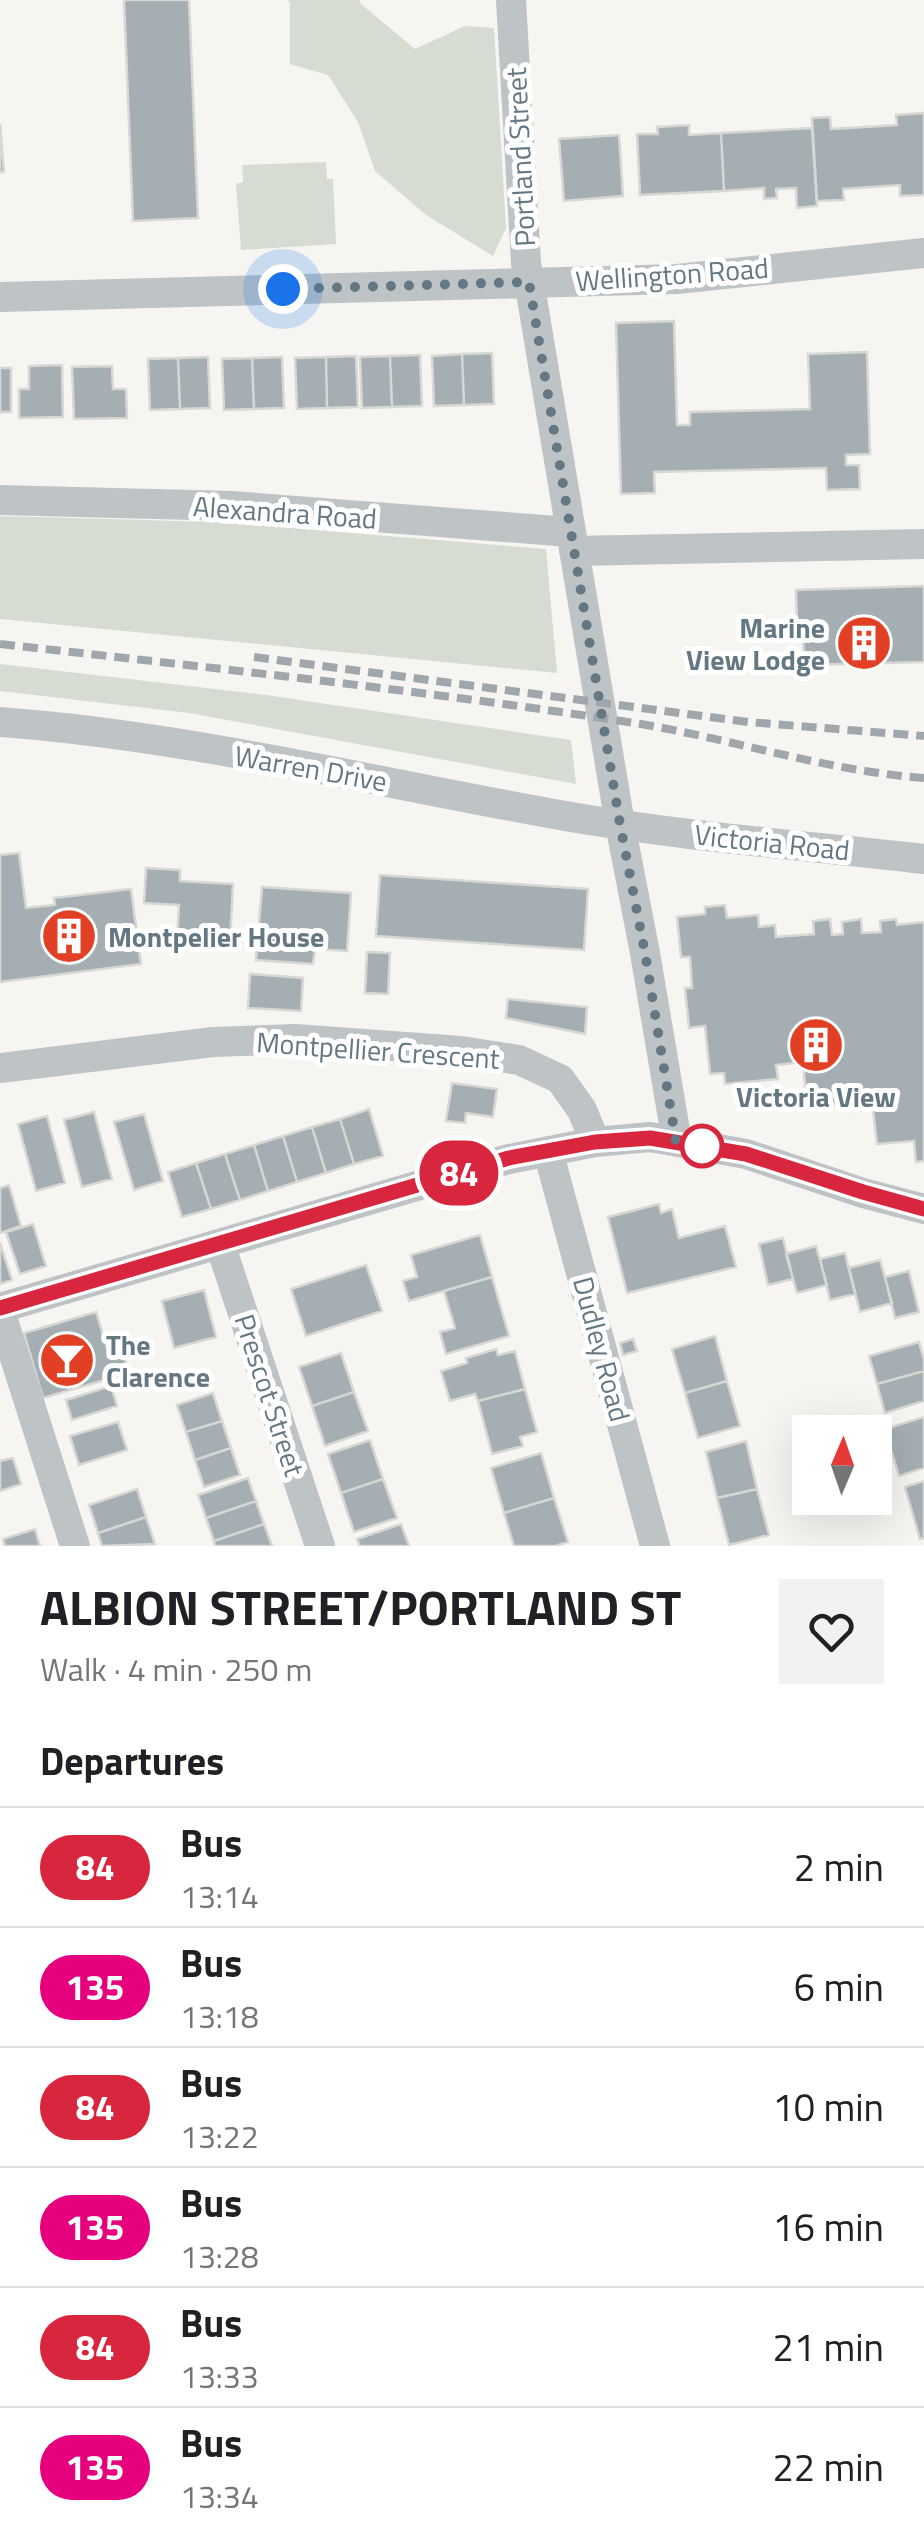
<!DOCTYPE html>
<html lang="en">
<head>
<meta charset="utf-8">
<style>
  body { margin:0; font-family:"Titillium Web",sans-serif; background:#f2f2f2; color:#202124; height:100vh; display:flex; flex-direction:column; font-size:38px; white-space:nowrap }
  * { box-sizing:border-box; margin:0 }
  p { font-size:32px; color:#757577 }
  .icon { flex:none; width:55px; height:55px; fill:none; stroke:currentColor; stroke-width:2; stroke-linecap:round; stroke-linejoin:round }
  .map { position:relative; height:1546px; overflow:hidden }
  .panel { display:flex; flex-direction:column; background:#fff; flex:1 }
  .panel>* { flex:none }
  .badge { padding:0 20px; border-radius:32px; font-size:35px; line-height:65px }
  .needle { width:65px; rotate:2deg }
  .fabs { position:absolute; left:792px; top:1415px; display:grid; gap:20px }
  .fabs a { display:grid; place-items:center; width:100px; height:100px; border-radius:0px; background:#fff; box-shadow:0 10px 40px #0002; font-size:50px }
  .you { position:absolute; width:50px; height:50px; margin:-25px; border:8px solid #fff; border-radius:50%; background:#1a73e8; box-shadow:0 0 0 15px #1a73e833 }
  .map>.badge { position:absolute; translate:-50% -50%; box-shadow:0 0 0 5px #fff }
  h2 { padding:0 40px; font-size:38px; line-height:90px }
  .round { display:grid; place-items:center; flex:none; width:105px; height:105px; border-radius:0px; background:#f2f2f2 }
  .head { display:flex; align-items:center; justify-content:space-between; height:170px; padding:0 40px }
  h1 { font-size:48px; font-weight:700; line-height:75px }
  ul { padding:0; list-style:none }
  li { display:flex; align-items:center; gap:30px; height:120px; padding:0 40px; border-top:2px solid #e0e0e0 }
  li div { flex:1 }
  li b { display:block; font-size:38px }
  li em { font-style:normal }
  li .badge { min-width:110px; font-weight:700; text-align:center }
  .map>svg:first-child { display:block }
  .green { fill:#d7dcd3 }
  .building { fill:#a5afb3; stroke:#d7d7d4; stroke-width:2.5 }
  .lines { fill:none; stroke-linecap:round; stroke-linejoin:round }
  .minor { stroke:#bec3c6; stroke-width:30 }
  .rail { stroke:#9fa7ac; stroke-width:8; stroke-dasharray:15 8; stroke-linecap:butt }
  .line-casing { stroke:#fff; stroke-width:22 }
  .line { stroke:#d7263d; stroke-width:15 }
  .walk { stroke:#647883; stroke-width:10; stroke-dasharray:0 18 }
  .stop-dot { fill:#fff; stroke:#d7263d; stroke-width:5 }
  .labels { text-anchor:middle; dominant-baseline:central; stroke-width:10; stroke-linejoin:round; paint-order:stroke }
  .street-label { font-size:28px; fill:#647883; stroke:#fff }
  .poi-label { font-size:28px; font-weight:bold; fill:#647883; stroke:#fff; text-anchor:start }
</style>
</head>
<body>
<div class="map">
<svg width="924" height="1546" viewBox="0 0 924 1546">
  <rect width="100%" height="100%" fill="#f6f5f2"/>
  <path class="green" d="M 287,0 L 359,0 L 361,4 L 415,49 L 465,26 L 494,28 L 506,228 L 493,256 L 426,215 L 375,171 L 358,122 L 328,75 L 290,64 L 290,2 Z
    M 326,162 L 327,179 L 333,179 L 336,244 L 241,250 L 236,184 L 243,182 L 242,165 Z
    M 0,516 L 217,522 L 546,549 L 557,673 L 0,619 Z
    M 0,664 L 266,695 L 571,740 L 576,784 L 189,713 L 0,691 Z"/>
  <path class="building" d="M 124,0 L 189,0 L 198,218 L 133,221 Z
    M 924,113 L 924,195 L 900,196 L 900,185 L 843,189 L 844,200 L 817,201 L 812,118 L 830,117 L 831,129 L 897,125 L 896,115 Z
    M 0,124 L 4,172 L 0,172 Z
    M 689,125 L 689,135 L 721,133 L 724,191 L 640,195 L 637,134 L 658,134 L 657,127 Z
    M 812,128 L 817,206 L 797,208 L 796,188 L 776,189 L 777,198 L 764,199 L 764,188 L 724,191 L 721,133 Z
    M 619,135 L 623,196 L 564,201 L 559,139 Z
    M 674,321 L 677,425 L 690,425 L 690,412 L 810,409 L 808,354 L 867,352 L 870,454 L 846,455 L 846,465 L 859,465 L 860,489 L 827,490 L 826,468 L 654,472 L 655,493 L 621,494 L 616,323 Z
    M 492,353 L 494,404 L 464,405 L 462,354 Z
    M 462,354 L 464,405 L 434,406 L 432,356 Z
    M 420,355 L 422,406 L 392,407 L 390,356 Z
    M 356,356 L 358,407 L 327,408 L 326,357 Z
    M 390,356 L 392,407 L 362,408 L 360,357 Z
    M 208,357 L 210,408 L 180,409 L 178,358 Z
    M 282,357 L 284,408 L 254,409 L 252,358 Z
    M 326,357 L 327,408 L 297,409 L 295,358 Z
    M 178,358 L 180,409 L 150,410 L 148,359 Z
    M 252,358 L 254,409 L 224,410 L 222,359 Z
    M 62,365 L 63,417 L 19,418 L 19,389 L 29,389 L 29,366 Z
    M 112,366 L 113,389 L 126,389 L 127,418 L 74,419 L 72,367 Z
    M 0,368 L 11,368 L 11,412 L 0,412 Z
    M 924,586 L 924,662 L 804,665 L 803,624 L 797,624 L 796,590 Z
    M 19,853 L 26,908 L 55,905 L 54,898 L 131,889 L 141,964 L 0,982 L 0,855 Z
    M 146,868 L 180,870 L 180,881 L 233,884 L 230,944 L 177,941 L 179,905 L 144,903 Z
    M 380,875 L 588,889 L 584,950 L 376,936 Z
    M 262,887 L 351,893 L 347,951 L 315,949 L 313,964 L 256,960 Z
    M 725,905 L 727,918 L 758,915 L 759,927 L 775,925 L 776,937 L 814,934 L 813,921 L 830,919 L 832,935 L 843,934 L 842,922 L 861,919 L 862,933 L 881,932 L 880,921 L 896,919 L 897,925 L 924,922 L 924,1161 L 916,1162 L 914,1141 L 877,1144 L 873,1109 L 855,1111 L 852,1086 L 840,1088 L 841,1104 L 807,1107 L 803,1062 L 776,1065 L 778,1079 L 725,1084 L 724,1073 L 710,1074 L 705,1026 L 689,1028 L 685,988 L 692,988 L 690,957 L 681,957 L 677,917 L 705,914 L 705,907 Z
    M 367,952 L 390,953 L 388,994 L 365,993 Z
    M 250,974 L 303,978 L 301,1011 L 248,1008 Z
    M 508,999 L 587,1007 L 585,1034 L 506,1018 Z
    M 452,1083 L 497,1089 L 493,1117 L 466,1113 L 465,1123 L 446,1121 Z
    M 369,1109 L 383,1156 L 354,1164 L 340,1119 Z
    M 94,1112 L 112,1179 L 82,1187 L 64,1120 Z
    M 144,1114 L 163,1181 L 134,1190 L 114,1122 Z
    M 47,1116 L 65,1183 L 36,1191 L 18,1124 Z
    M 340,1119 L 354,1164 L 326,1173 L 312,1127 Z
    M 312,1127 L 326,1173 L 297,1182 L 283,1136 Z
    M 283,1136 L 297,1182 L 268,1191 L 254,1145 Z
    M 254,1145 L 268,1191 L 240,1200 L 225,1154 Z
    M 225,1154 L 240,1200 L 211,1209 L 196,1163 Z
    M 196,1163 L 211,1209 L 182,1217 L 168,1172 Z
    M 9,1185 L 21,1226 L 0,1233 L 0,1188 Z
    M 659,1204 L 661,1213 L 672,1209 L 679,1238 L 725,1226 L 736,1267 L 627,1293 L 608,1217 Z
    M 33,1224 L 46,1266 L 20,1274 L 6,1232 Z
    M 480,1235 L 492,1277 L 409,1301 L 403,1281 L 417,1277 L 411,1255 Z
    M 783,1238 L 793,1279 L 768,1285 L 759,1244 Z
    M 0,1243 L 12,1280 L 0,1284 Z
    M 816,1246 L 827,1285 L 797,1293 L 786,1254 Z
    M 845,1253 L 855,1294 L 830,1300 L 820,1259 Z
    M 880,1260 L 892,1303 L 860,1312 L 849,1268 Z
    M 366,1265 L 382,1311 L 306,1336 L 291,1289 Z
    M 909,1271 L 919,1312 L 895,1318 L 885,1277 Z
    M 492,1277 L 509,1336 L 446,1354 L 440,1332 L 455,1328 L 444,1291 Z
    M 204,1290 L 216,1337 L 174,1348 L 162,1301 Z
    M 96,1312 L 108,1351 L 121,1347 L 129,1373 L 43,1398 L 24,1333 Z
    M 715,1336 L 727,1381 L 685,1393 L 672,1349 Z
    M 633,1339 L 637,1351 L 623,1355 L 620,1343 Z
    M 919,1342 L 924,1360 L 924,1371 L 877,1384 L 869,1356 Z
    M 496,1349 L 498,1355 L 515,1351 L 525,1389 L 478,1401 L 475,1394 L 450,1401 L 441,1371 L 467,1363 L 466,1358 Z
    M 341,1353 L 354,1392 L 312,1406 L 299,1367 Z
    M 924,1371 L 924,1401 L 885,1413 L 877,1384 Z
    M 727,1381 L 740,1426 L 698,1438 L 685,1393 Z
    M 111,1386 L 117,1406 L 72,1420 L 66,1400 Z
    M 525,1389 L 537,1432 L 520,1437 L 523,1446 L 492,1454 L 478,1401 Z
    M 354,1392 L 368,1431 L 325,1446 L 312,1406 Z
    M 213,1393 L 222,1421 L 186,1432 L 177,1405 Z
    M 924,1417 L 924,1468 L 899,1476 L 885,1429 Z
    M 222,1421 L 231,1448 L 195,1460 L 186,1432 Z
    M 118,1422 L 127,1450 L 79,1465 L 70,1436 Z
    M 370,1440 L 383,1479 L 341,1493 L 328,1454 Z
    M 746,1441 L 757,1489 L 717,1498 L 706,1452 Z
    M 231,1448 L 240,1475 L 204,1487 L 195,1460 Z
    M 541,1453 L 554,1498 L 504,1513 L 491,1468 Z
    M 13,1458 L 21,1484 L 0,1491 L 0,1461 Z
    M 248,1478 L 256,1501 L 206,1518 L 198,1495 Z
    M 383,1479 L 397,1518 L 354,1532 L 341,1493 Z
    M 924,1481 L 924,1538 L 920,1539 L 905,1487 Z
    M 137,1489 L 146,1517 L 98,1533 L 89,1505 Z
    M 757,1489 L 769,1535 L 729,1545 L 717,1498 Z
    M 554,1498 L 568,1542 L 555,1546 L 514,1546 L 504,1513 Z
    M 256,1501 L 264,1524 L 214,1541 L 206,1518 Z
    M 146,1517 L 155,1544 L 102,1546 L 98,1533 Z
    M 264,1524 L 272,1546 L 215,1546 L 214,1541 Z
    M 401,1524 L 409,1546 L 360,1546 L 357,1539 Z
    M 35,1529 L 40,1546 L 5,1546 L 3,1539 Z"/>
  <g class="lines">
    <path class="minor" d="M 511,0 L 526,263 L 620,824 L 645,953 L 677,1142
      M 0,297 L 677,279 L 924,253
      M 0,500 L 232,506 L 570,532
      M 574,551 L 924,544
      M 0,722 C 187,736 370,781 554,814 C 676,836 801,845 924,859
      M 0,1068 L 213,1042 L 295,1039 L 461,1051 L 519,1060 L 560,1079 L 582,1110 L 595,1142
      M 548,1151 L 655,1546
      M 220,1244 L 320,1546
      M 0,1308 L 509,1159 L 595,1142 L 650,1137 L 746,1154 L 863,1193 L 924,1209
      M 0,1311 L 75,1546"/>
    <path class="rail" d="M 0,644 C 214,668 428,691 641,724 C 735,740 828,771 924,778
      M 254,657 L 748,722 L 924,736"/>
  </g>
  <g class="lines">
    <g class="line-casing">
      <path id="line" d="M 0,1308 L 509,1158 L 595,1142 L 650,1138 L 746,1154 L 863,1192 L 924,1209"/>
    </g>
    <use href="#line" class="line"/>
    <path class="walk" d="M 283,289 L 529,282 L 620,824 L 645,953 L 676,1142 L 702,1146"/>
  </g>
  <defs>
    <g id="building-disc" transform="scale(2.875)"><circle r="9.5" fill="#e24025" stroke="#fff"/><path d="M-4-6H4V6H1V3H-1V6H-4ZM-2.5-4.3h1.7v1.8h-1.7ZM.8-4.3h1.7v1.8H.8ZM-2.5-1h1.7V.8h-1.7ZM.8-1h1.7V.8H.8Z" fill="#fff"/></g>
    <g id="bar-disc" transform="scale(2.875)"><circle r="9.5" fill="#e24025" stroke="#fff"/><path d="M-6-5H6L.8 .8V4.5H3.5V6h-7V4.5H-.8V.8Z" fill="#fff"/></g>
  </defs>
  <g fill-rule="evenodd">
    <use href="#building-disc" x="864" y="643"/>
    <use href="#building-disc" x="69" y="936"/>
    <use href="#building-disc" x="816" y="1045"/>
    <use href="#bar-disc" x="67" y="1360"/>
  </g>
  <circle class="stop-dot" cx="702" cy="1146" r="20"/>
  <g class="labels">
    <g class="street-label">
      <text transform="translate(520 157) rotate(-93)">Portland Street</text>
      <text transform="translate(672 274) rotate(-4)">Wellington Road</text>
      <text transform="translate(285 512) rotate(4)">Alexandra Road</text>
      <text transform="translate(311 768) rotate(10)">Warren Drive</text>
      <text transform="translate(772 842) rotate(6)">Victoria Road</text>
      <text transform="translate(378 1050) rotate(4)">Montpellier Crescent</text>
      <text transform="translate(602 1349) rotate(75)">Dudley Road</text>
      <text transform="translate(270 1395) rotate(72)">Prescot Street</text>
    </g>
    <g class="poi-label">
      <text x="825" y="627" text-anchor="end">Marine<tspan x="825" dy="32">View Lodge</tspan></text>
      <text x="108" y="936">Montpelier House</text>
      <text x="816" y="1096" text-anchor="middle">Victoria View</text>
      <text x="106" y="1344">The<tspan x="106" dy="32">Clarence</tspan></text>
    </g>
  </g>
</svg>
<div class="fabs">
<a><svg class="needle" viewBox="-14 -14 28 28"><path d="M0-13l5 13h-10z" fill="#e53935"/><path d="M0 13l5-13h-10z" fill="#757577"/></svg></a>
</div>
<div class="you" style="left:283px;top:289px"></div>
<b class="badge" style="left:459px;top:1173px;background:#d7263d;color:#fff">84</b>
</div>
<section class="panel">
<div class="head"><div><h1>ALBION STREET/PORTLAND ST</h1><p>Walk · 4 min · 250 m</p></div><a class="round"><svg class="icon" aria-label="heart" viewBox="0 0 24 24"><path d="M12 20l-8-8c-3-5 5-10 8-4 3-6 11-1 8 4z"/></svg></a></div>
<h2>Departures</h2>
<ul>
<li><span class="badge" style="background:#d7263d;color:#fff">84</span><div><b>Bus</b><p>13:14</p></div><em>2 min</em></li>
<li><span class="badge" style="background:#e6007e;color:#fff">135</span><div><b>Bus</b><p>13:18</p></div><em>6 min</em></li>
<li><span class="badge" style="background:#d7263d;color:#fff">84</span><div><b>Bus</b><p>13:22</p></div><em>10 min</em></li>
<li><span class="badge" style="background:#e6007e;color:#fff">135</span><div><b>Bus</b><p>13:28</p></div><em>16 min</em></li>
<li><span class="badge" style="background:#d7263d;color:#fff">84</span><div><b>Bus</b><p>13:33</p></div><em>21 min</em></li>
<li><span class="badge" style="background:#e6007e;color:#fff">135</span><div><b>Bus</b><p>13:34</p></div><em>22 min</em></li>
</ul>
</section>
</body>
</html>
